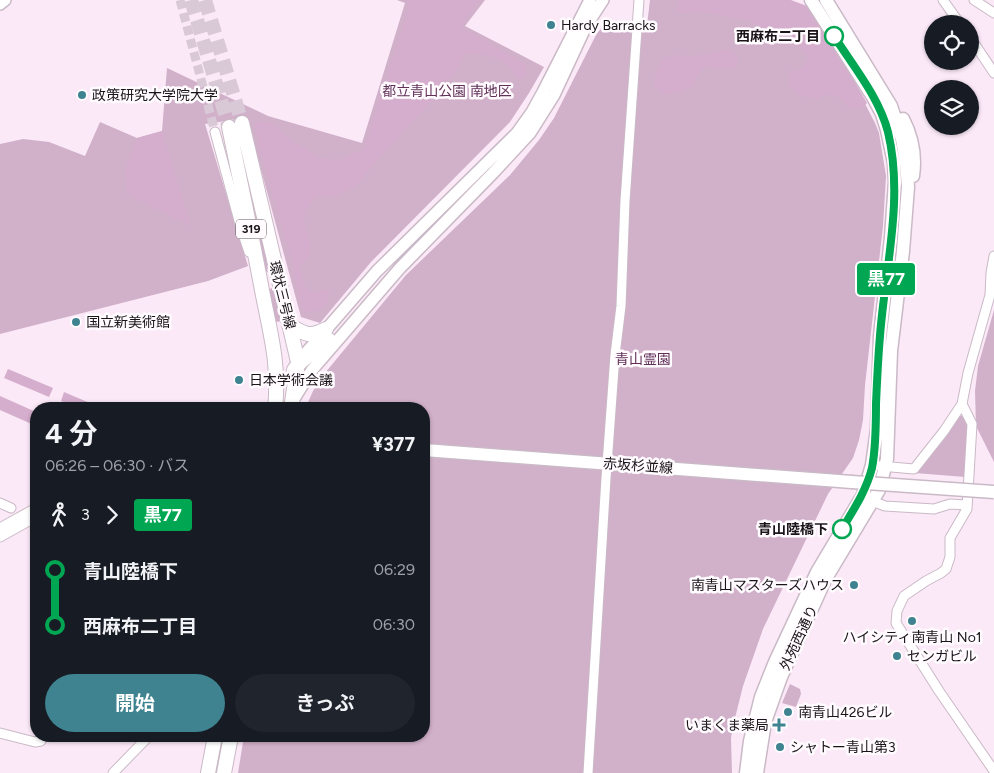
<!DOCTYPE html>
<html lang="ja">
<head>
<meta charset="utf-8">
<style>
  body { margin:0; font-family:Figtree,"Noto Sans JP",sans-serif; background:#20242c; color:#f1f3f6; height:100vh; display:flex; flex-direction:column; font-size:19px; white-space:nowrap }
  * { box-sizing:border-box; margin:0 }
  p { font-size:16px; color:#9ea1a6 }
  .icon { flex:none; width:28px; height:28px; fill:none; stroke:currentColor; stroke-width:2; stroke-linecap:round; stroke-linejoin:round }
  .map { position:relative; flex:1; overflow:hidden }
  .panel { position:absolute; left:30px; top:402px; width:400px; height:340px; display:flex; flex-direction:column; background:#171b24; border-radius:20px; box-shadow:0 1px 4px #0004 }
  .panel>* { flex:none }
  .badge { padding:0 10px; border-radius:4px; font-size:18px; line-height:32px }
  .buttons { position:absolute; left:924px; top:15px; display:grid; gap:10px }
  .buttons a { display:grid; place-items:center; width:55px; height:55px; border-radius:50%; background:#171b24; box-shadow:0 1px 4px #0004; font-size:25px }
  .map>.badge { position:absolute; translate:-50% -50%; box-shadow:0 0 0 2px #fff }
  .legs { display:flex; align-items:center; gap:8px; height:55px; padding:0 15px; font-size:16px }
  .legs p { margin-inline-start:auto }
  .overview { display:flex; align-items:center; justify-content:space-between; height:85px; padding:0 15px }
  h1 { font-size:28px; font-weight:700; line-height:38px }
  .primary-button { display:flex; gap:10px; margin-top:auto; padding:10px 15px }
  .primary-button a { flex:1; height:58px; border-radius:30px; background:#3f8391; color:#fff; font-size:20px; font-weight:700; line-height:58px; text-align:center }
  .primary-button a+a { background:#20242c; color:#f1f3f6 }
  ul { padding:0 15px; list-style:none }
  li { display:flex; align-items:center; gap:18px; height:55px; font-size:19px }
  li i { display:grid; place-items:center; width:8px; height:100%; margin:0 6px; background:currentColor }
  li i::after { content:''; width:12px; height:12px; margin:-6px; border:4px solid; border-radius:50%; background:#171b24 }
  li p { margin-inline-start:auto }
  li:first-child i { background:linear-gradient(#0000 50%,currentColor 0) }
  li:last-child i { background:linear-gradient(currentColor 50%,#0000 0) }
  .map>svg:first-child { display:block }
  .green { fill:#d1b0ca }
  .forest { fill:#d5aecd }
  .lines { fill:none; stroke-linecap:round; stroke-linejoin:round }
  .minor-tunnel { stroke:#d9c9d6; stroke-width:9; stroke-dasharray:9 4.5; stroke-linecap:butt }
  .primary-tunnel { stroke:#d9c9d6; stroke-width:14; stroke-dasharray:14 7; stroke-linecap:butt }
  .minor-casing { stroke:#cab9c6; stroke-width:11 }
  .tertiary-casing { stroke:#cab9c6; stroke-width:14 }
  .secondary-casing { stroke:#cab9c6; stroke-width:15 }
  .primary-casing { stroke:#cab9c6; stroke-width:16 }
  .minor { stroke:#fff; stroke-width:9 }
  .tertiary { stroke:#fff; stroke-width:11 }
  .secondary { stroke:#fff; stroke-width:12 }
  .primary { stroke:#fff; stroke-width:14 }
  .secondary-bridge-casing { stroke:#cab9c6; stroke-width:15; stroke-linecap:butt }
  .secondary-bridge { stroke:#fff; stroke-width:12 }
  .line-1-casing { stroke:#fff; stroke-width:11 }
  .line-1 { stroke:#00a651; stroke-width:8 }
  .poi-dot { fill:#3f8391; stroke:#fffbfe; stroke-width:2 }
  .stop-1-dot { fill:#fff; stroke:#00a651; stroke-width:2.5 }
  .labels { text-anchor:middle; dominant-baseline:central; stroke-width:5; stroke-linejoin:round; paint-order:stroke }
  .shield { fill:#fffbfe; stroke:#5f595d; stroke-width:1 }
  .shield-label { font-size:12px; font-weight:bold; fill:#1a1418 }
  .poi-label { font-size:14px; fill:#1a1418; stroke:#fffbfe; text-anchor:start }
  .stop-label { font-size:14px; font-weight:bold; fill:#1a1418; stroke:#fffbfe; text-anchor:end }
  .park-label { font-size:14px; fill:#603058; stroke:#fffbfe }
  .street-label { font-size:14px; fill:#1a1418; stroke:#fffbfe }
</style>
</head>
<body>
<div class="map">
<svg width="994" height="773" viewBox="0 0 994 773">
  <rect width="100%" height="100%" fill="#fbe9f7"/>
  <path class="green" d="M 397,0 L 485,0 L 465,26 L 544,67 L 529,93 L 510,122 L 371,262 L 320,323 L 301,317 L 247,118 L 205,124 L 248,266 L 208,281 L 0,334 L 0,144 L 23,139 L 49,142 L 85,156 L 100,122 L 137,138 L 162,131 L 167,68 L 268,116 L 362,143 L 405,3 Z
    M 650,0 L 788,0 L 862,98 L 875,123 L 879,133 L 886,176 L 883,226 L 865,385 L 863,420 L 859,440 L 853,458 L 828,494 L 763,629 L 743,686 L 734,722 L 731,738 L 732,773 L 238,773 L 244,736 L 424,736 L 424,409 L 305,409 L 313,391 L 325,373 L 406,275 L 510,175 L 539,140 L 554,118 L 597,33 L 607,23 L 647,25 Z
    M 237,126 L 272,271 L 270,273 L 265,271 L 235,127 Z
    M 274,287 L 284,321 L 275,322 L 269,292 L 270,289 Z
    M 994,310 L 994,462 L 976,426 L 975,391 L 978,366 Z
    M 957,416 L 963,416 L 968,423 L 965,477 L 915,473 Z
    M 790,684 L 800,689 L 801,694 L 796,707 L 782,703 Z"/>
  <path class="forest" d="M 406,0 L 480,0 L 461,27 L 524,63 L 528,73 L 521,81 C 515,76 513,70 508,65 C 501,57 475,52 465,54 L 454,75 L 354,187 L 334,197 L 315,197 L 306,212 L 304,221 L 311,242 L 309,257 L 300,265 L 304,283 L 307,289 L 314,292 L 325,289 L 330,292 C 326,308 321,313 304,312 C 297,295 295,277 291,259 C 278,215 265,171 254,125 L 255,122 L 265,121 L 278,126 L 283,134 L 294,142 L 323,159 L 339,160 L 364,149 L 407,13 L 408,5 Z
    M 680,0 L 791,0 L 807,6 L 843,61 L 867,103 L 863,108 L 854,109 L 847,106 C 841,95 828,91 818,99 C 804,98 796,95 788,84 L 790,70 C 801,71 804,67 808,57 L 792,38 L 787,27 L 774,33 L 752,22 L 729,17 L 696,11 L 682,14 L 677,9 L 677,3 Z
    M 730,50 L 738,56 L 736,68 C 714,74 703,53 694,86 C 680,91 663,103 654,84 L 655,75 L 662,59 L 675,55 L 693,56 L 708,54 L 716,51 Z
    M 162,131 L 191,226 L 127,195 L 125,168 L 137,138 Z
    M 8,369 L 53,388 L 49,397 L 4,378 Z
    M 64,392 L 104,409 L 79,409 L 61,401 Z
    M 0,396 L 36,412 L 36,426 L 0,410 Z"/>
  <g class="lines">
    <path class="minor-tunnel" d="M 180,0 L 215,132"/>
    <path class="primary-tunnel" d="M 191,0 L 229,127
      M 205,0 L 242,123"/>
    <g class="minor-casing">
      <path id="minor" d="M 943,0 L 960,24
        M 974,0 L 994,13
        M 970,37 L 994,73
        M 215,132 L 241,228 L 249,252
        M 962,404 L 972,424 L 967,509 L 950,538 L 950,557 L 946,569 L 941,573 L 926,581 L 904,596 L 897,611 L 896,623 L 939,691 L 994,771
        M 880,466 L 914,469 L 944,431 L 962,404 L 968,373 L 990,295 L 991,273 L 994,256
        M 869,500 L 885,506 L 934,509 L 950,504 L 967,505
        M 0,503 L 11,508
        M 0,528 L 36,508
        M 0,537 L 36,517
        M 0,733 L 35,742 L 41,741 L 43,736
        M 113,773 L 149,736
        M 588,773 L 606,478 L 615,355 L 621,306 L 625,201 L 639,0"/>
    </g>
    <g class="tertiary-casing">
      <path id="tertiary" d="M 0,4 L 5,0
        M 304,355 L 377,271 L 517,133 L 532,112 L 543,92 L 590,0
        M 295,397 L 312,370 L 400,268 L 493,173 L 530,133 L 554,95 L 586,26 L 603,0"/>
    </g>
    <g class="secondary-casing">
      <path id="secondary" d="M 903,119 C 913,138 916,155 913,176
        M 424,450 L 852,482
        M 746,773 L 750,741 L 761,697 L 775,662 L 817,572 L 863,495 L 872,465 L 877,429 L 880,336 L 891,237 L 895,182 L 894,163 L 887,130 L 882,114 L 873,97 L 811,0
        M 757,773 L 765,722 L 781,677 L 825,580 L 879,490 L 887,459 L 891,351 L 903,251 L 908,187 L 906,162 L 902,139 L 891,106 L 826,0"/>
    </g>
    <g class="primary-casing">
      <path id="primary" d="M 242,123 L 298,362 L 291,409
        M 229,127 C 240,180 251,232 261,285 C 269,329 280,362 275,409
        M 289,325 C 305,334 309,338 326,329
        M 294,370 C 302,356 318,352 329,340
        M 208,773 L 215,736
        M 224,773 L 231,736"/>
    </g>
    <use href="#minor" class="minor"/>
    <use href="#tertiary" class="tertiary"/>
    <use href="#secondary" class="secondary"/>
    <use href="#primary" class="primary"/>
    <g class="secondary-bridge-casing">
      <path id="secondary-bridge" d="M 852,482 L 994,492"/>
    </g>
    <use href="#secondary-bridge" class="secondary-bridge"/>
  </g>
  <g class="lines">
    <g class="line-1-casing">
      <path id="line-1" d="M 834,36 C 853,66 879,97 888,132 C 904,199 885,268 880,336 C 878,358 877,381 876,404 C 876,425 876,447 872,468 C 866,491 854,509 842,529"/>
    </g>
    <use href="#line-1" class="line-1"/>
  </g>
  <g class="poi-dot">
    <circle cx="551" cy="25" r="5"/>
    <circle cx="82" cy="95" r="5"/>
    <circle cx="76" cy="322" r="5"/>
    <circle cx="239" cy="380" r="5"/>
    <circle cx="854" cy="585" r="5"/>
    <circle cx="912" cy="621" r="5"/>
    <circle cx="897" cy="656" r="5"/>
    <circle cx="788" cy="712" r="5"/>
    <path d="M776.5 717.5h5v5h5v5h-5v5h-5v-5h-5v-5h5z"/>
    <circle cx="780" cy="747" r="5"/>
  </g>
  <g class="stop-1-dot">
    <circle cx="834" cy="36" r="9"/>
    <circle cx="842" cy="529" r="9"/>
  </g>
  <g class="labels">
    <rect class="shield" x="236" y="219.5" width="30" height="19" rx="4"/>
    <g class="shield-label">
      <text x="251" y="229">319</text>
    </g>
    <g class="poi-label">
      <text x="561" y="25">Hardy Barracks</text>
      <text x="92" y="95">政策研究大学院大学</text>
      <text x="86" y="322">国立新美術館</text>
      <text x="249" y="380">日本学術会議</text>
      <text x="844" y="585" text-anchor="end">南青山マスターズハウス</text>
      <text x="912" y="637" text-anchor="middle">ハイシティ南青山 No1</text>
      <text x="907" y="656">センガビル</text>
      <text x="798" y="712">南青山426ビル</text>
      <text x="769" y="725" text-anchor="end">いまくま薬局</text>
      <text x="790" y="747">シャトー青山第3</text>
    </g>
    <g class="stop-label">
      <text x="820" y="36">西麻布二丁目</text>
      <text x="828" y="529">青山陸橋下</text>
    </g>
    <g class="park-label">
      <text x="447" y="91">都立青山公園 南地区</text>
      <text x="643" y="359">青山霊園</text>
    </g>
    <g class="street-label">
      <text transform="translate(282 295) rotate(76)">環状三号線</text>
      <text transform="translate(638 466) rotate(4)">赤坂杉並線</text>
      <text transform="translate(799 638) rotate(-65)">外苑西通り</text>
    </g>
  </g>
</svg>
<div class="buttons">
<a><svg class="icon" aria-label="locate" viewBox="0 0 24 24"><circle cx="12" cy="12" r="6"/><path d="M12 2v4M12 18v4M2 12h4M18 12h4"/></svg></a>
<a><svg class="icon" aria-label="layers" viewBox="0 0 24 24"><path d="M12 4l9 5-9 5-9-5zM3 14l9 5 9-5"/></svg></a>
</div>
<b class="badge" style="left:886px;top:279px;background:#00a651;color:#fff">黒77</b>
<section class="panel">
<div class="overview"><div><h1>4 分</h1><p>06:26 – 06:30 · バス</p></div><b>¥377</b></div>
<div class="legs"><svg class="icon" aria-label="walk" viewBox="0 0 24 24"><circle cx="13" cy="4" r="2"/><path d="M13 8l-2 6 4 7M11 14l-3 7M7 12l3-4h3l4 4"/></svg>3<svg class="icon" aria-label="forward" viewBox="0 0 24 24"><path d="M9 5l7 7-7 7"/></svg><b class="badge" style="background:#00a651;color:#fff">黒77</b></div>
<ul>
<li><i style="color:#00a651"></i><b>青山陸橋下</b><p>06:29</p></li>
<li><i style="color:#00a651"></i><b>西麻布二丁目</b><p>06:30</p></li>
</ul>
<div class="primary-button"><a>開始</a><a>きっぷ</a></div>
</section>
</div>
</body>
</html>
